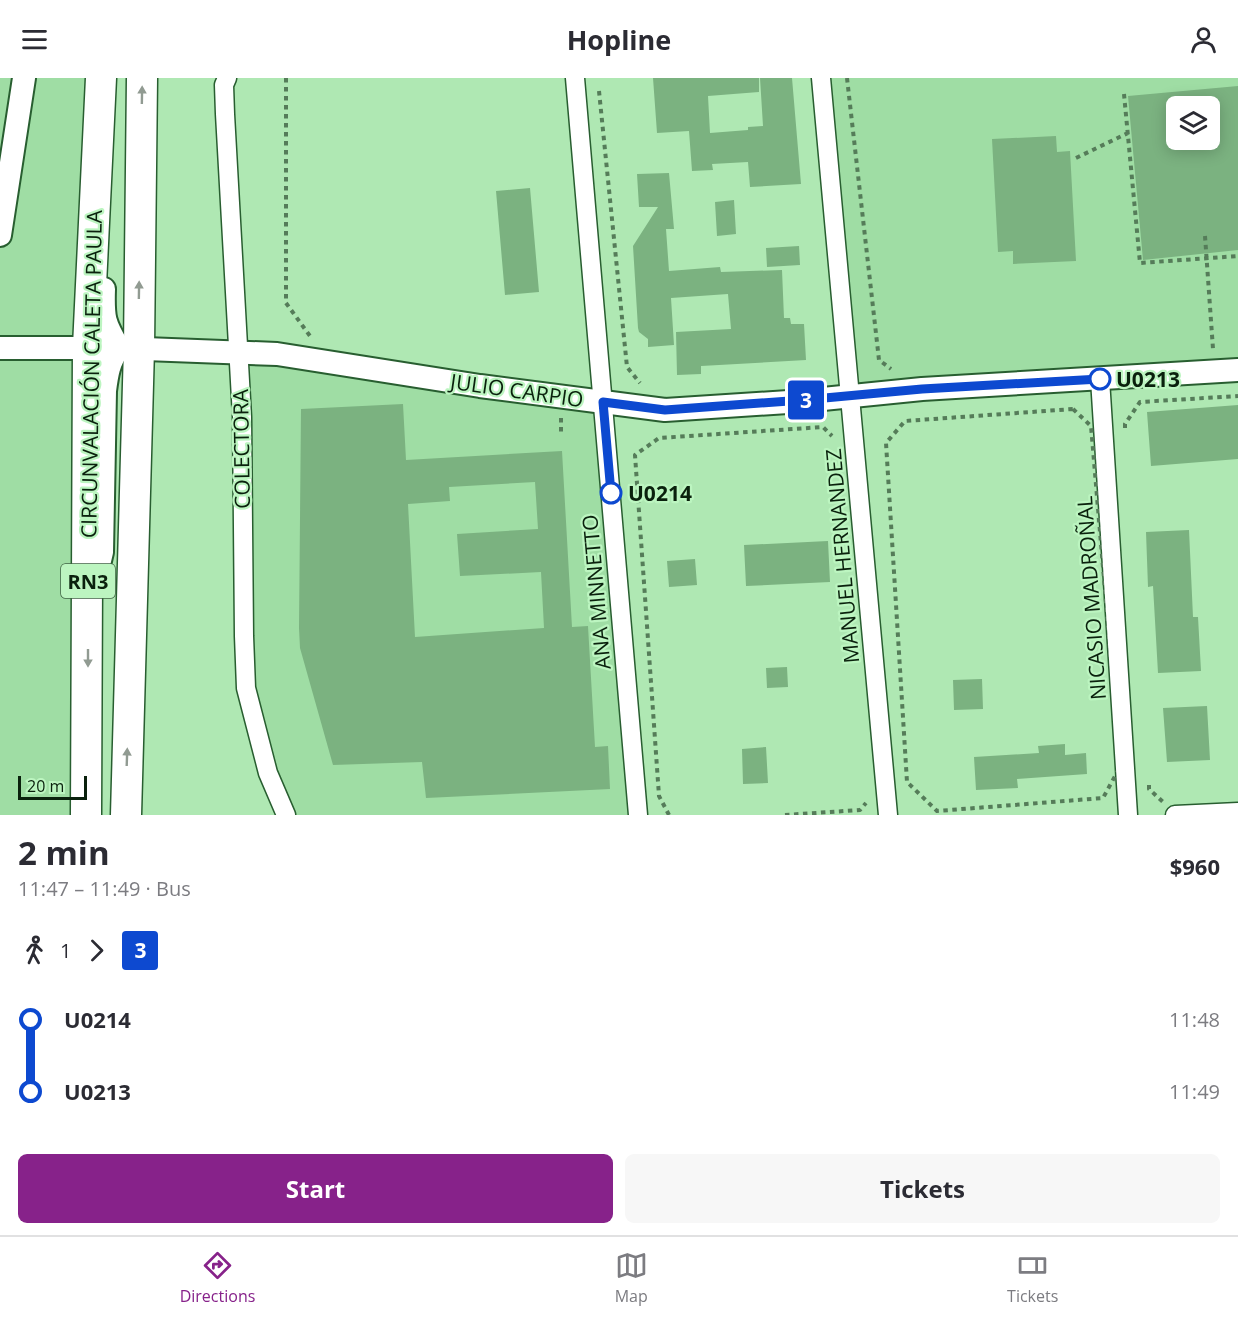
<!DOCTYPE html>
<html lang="en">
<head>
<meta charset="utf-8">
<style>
  body { margin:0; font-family:"Open Sans",sans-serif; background:#f7f7f7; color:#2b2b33; height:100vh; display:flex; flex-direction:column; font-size:22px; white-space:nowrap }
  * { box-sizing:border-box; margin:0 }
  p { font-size:20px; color:#7c7c81 }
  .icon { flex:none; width:33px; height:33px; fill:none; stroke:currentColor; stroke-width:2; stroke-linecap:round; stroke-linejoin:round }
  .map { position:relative; height:737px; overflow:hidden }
  .drawer { display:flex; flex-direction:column; background:#fff; flex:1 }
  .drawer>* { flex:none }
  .badge { padding:0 12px; border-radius:4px; font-size:21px; line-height:39px }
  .buttons { position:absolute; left:1166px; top:18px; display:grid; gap:12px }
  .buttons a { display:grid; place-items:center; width:54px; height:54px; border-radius:9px; background:#fff; box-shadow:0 3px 15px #0003; font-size:30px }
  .scale { position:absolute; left:18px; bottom:15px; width:69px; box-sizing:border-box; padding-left:6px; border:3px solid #0a210d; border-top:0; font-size:16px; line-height:21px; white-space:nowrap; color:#0a210d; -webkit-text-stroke:4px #bcf5c0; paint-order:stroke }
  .map>.badge { position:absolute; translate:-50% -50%; box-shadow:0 0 0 3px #fff }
  .legs { display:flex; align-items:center; gap:9px; height:66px; padding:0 18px; font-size:20px }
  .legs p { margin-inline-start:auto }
  .overview { display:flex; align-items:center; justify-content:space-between; height:102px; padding:0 18px }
  h1 { font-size:33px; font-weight:700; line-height:45px }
  .button { display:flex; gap:12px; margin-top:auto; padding:12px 18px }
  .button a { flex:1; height:69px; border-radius:9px; background:#87228a; color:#fff; font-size:24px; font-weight:700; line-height:69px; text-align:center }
  .button a+a { background:#f7f7f7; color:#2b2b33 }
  ul { padding:0 18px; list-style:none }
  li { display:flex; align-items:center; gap:21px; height:72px; font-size:22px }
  li i { display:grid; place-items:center; width:9px; height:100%; margin:0 8px; background:currentColor }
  li i::after { content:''; width:15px; height:15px; margin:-8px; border:4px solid; border-radius:50%; background:#fff }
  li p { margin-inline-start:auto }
  li:first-child i { background:linear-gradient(#0000 50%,currentColor 0) }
  li:last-child i { background:linear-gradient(currentColor 50%,#0000 0) }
  header { display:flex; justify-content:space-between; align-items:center; height:78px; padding:0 18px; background:#fff; font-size:27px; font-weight:700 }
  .dock { display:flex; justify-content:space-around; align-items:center; height:84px; border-top:2px solid #e1e1e2; background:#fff; font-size:16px; color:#7c7c81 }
  .dock a { display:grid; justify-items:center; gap:3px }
  .dock .on { color:#87228a }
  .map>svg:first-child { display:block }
  .built { fill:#9fdda4; fill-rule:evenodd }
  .building { fill:#7bb280; fill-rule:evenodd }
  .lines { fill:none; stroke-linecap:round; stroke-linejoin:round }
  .minor-casing { stroke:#285e30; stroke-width:21 }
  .tertiary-casing { stroke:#285e30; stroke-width:26 }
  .trunk-casing { stroke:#285e30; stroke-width:33 }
  .path { stroke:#557c59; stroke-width:4; stroke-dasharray:4.5 4.5; stroke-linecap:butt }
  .minor { stroke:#fff; stroke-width:18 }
  .tertiary { stroke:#fff; stroke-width:22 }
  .trunk { stroke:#fff; stroke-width:30 }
  .oneway { fill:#919b92 }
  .line-1-casing { stroke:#fff; stroke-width:14 }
  .line-1 { stroke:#0d49d0; stroke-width:9 }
  .stop-1-dot { fill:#fff; stroke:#0d49d0; stroke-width:3 }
  .labels { text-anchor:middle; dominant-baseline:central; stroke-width:4.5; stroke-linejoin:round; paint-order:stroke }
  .shield { fill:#bcf5c0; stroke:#3f6143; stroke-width:1.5 }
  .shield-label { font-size:20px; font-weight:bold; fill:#0a210d }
  .street-label { font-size:21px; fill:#0a210d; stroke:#bcf5c0 }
  .stop-label { font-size:21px; font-weight:bold; fill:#0a210d; stroke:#bcf5c0; text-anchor:start }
</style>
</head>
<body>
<header><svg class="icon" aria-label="menu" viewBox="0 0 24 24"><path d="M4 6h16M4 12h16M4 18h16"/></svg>Hopline<svg class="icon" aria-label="person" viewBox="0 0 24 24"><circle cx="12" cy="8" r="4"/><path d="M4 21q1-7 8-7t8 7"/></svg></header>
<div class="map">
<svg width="1238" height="737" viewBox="0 0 1238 737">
  <rect width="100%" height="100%" fill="#afe8b3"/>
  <path class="built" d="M 0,0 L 101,0 L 86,737 L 0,737 Z
    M 821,0 L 1238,0 L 1238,292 L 851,318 ZM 1176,28 L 1209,28 L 1209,62 L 1176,62 Z
    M 238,275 L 603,324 L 638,737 L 286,737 L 254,645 Z"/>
  <path class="building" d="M 653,0 L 759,0 L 759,14 L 708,18 L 710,55 L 748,52 L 748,49 L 763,48 L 760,0 L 792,0 L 801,106 L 750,109 L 748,84 L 712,86 L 713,92 L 692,93 L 689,53 L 657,55 Z
    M 1238,8 L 1238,172 L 1143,182 L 1128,18 ZM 1176,28 L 1209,28 L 1209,62 L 1176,62 Z
    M 1056,58 L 1057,74 L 1070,73 L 1076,183 L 1013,186 L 1013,173 L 998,174 L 992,61 Z
    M 669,95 L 674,151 L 666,151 L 669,193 L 720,189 L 721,194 L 782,192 L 784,240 L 790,240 L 791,246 L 804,246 L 806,282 L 701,288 L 701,296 L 677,297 L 676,254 L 731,251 L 728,216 L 671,220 L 674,267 L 648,269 L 648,261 L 639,254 L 638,250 L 633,168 L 658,129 L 639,129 L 637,96 Z
    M 530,110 L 539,214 L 505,217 L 496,113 Z
    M 734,122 L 736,156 L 717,158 L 715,124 Z
    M 799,168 L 800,187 L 767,189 L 766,170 Z
    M 403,326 L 406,382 L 562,373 L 572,549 L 588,548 L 595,669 L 608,668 L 610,711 L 426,720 L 422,684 L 333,687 L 300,570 L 299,550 L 301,331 ZM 535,404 L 538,451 L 457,456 L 460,498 L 541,494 L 544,550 L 415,559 L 408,426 L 450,423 L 449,409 Z
    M 1238,327 L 1238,381 L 1151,388 L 1147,334 Z
    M 1189,452 L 1193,539 L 1198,539 L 1201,593 L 1158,595 L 1153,508 L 1148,509 L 1146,454 Z
    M 828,463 L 830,504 L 746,508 L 744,467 Z
    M 695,481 L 697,507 L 669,509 L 667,483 Z
    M 787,589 L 788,609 L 767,610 L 766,590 Z
    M 982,601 L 983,631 L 954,632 L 953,602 Z
    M 1207,628 L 1210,682 L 1167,684 L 1163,630 Z
    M 1065,666 L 1065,677 L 1086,675 L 1087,696 L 1017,701 L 1018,710 L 976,712 L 974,679 L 1039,675 L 1038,668 Z
    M 766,669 L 768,705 L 743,706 L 742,671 Z"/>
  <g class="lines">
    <g class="minor-casing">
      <path id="minor" d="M 227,0 L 224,7 L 225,36 L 242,339 L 244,558 L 246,610 L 268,695 L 286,737
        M 575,0 L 638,737
        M 821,0 L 888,737
        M 1100,301 L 1128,737
        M 1175,737 L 1238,734"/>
    </g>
    <g class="tertiary-casing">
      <path id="tertiary" d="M 0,157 L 24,0
        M 104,211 C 103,240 104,245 119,270
        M 0,270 L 119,270 L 277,276 L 480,308 L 665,332 L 803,323 L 922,311 L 1238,292
        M 95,504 L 102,474 L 105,313 C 107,297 109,283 119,270"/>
    </g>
    <g class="trunk-casing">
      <path id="trunk" d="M 86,737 L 88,269 L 101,0
        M 126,737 L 139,270 L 142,0"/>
    </g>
    <path class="path" d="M 286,0 L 286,225 L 310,258
      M 847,0 L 879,282 L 891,291
      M 599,13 L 627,289 L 640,305
      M 1124,16 L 1140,185 L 1238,178
      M 1076,80 L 1128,55
      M 1205,158 L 1213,271
      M 1073,331 L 1091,348 L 1120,689 L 1103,720 L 937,733 L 907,704 L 886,365 L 905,343 Z
      M 561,340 L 561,355
      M 1125,350 L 1125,346 L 1140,324 L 1238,318
      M 1149,707 L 1149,711 L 1163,724
      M 669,737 L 659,718 L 635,377 L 659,360 L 823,349 L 832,358
      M 785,737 L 860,732 L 866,725"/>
    <use href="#minor" class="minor"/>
    <use href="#tertiary" class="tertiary"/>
    <use href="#trunk" class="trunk"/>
  </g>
  <defs><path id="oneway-solid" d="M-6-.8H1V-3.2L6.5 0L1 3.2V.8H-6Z" transform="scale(1.5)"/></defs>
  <g class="oneway">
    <use href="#oneway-solid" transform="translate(142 17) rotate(-89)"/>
    <use href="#oneway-solid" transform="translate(139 212) rotate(-89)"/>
    <use href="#oneway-solid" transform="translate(88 580) rotate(90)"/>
    <use href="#oneway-solid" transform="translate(127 679) rotate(-88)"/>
  </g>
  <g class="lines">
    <g class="line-1-casing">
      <path id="line-1" d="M 611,415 L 603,324 L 665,332 L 803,322 L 922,311 L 1100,301"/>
    </g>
    <use href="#line-1" class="line-1"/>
  </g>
  <g class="stop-1-dot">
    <circle cx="1100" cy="301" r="10"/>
    <circle cx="611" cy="415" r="10"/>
  </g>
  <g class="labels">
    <rect class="shield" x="61" y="486" width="54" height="34" rx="4.5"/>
    <g class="shield-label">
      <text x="88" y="503">RN3</text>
    </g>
    <g class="street-label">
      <text transform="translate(91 296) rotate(-89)">CIRCUNVALACIÓN CALETA PAULA</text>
      <text transform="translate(517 312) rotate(8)">JULIO CARPIO</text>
      <text transform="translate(241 371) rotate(-91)">COLECTORA</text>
      <text transform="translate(842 478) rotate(-95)">MANUEL HERNANDEZ</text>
      <text transform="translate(596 514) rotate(-95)">ANA MINNETTO</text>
      <text transform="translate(1091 520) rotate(-94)">NICASIO MADROÑAL</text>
    </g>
    <g class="stop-label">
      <text x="1116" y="301">U0213</text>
      <text x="628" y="415">U0214</text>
    </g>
  </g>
</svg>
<div class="buttons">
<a><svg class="icon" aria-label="layers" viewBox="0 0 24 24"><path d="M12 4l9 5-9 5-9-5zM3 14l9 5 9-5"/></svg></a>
</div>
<div class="scale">20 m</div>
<b class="badge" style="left:806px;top:322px;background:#0d49d0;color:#fff">3</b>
</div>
<section class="drawer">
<div class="overview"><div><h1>2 min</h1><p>11:47 – 11:49 · Bus</p></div><b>$960</b></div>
<div class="legs"><svg class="icon" aria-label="walk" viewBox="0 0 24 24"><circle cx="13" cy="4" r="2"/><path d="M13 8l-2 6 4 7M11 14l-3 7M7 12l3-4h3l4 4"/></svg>1<svg class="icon" aria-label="forward" viewBox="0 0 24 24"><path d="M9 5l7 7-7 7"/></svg><b class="badge" style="background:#0d49d0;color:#fff">3</b></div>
<ul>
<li><i style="color:#0d49d0"></i><b>U0214</b><p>11:48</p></li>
<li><i style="color:#0d49d0"></i><b>U0213</b><p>11:49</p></li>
</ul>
<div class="button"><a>Start</a><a>Tickets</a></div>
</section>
<nav class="dock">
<a class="on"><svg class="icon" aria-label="directions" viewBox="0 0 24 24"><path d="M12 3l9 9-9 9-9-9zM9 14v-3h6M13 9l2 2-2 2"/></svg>Directions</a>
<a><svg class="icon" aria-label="map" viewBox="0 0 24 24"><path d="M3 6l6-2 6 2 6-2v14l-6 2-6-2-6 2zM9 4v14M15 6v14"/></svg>Map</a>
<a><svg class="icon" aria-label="tickets" viewBox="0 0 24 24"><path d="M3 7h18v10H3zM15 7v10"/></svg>Tickets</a>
</nav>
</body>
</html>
